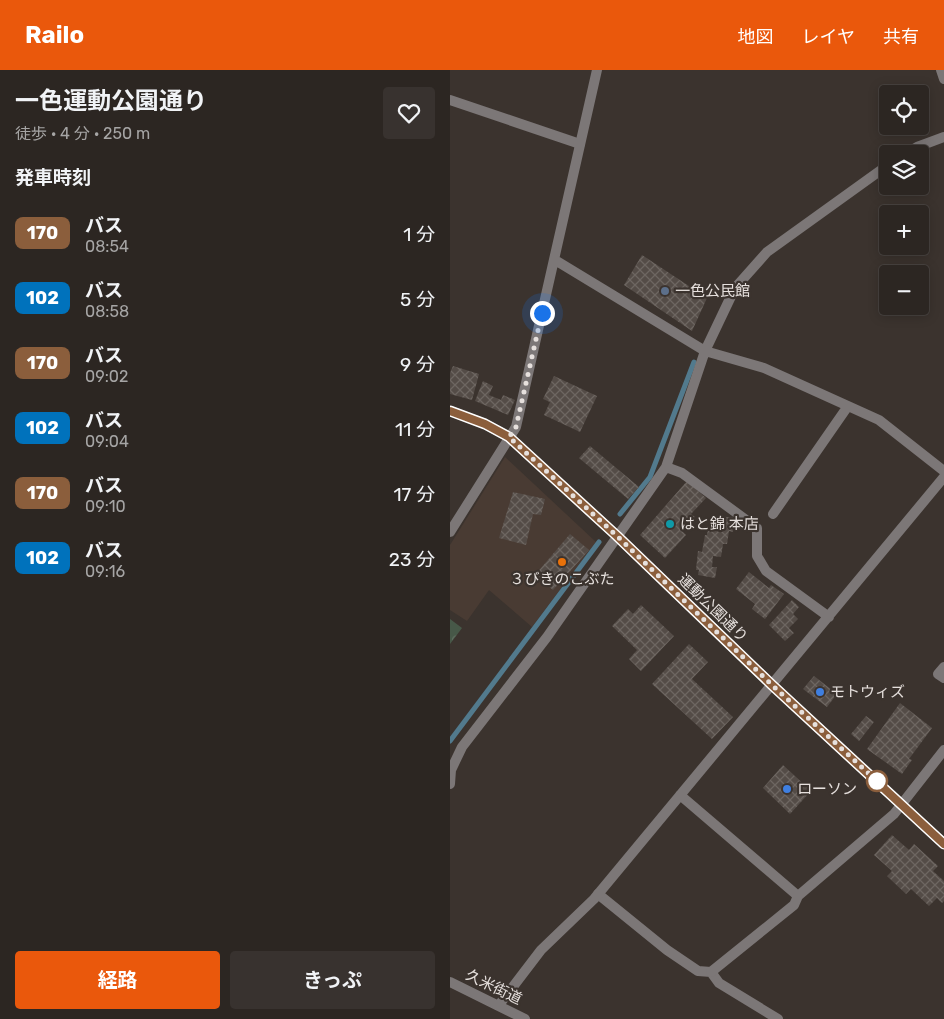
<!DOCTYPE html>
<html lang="ja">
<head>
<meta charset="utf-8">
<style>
  body { margin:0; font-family:Rubik,"Noto Sans JP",sans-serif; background:#38322f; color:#f1f3f6; height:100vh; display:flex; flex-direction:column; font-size:19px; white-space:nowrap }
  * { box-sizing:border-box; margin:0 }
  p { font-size:16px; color:#a6a5a5 }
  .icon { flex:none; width:28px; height:28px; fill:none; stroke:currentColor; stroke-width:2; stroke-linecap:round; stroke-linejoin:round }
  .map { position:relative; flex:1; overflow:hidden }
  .panel { display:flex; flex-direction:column; background:#2c2622; width:450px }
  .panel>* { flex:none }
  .badge { padding:0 10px; border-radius:8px; font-size:18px; line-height:32px }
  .tools { position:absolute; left:429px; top:15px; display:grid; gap:10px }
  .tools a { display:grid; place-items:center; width:50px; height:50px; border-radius:5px; background:#2c2622; box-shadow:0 2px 12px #0003,0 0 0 1px #484340; font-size:25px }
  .you { position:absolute; width:25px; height:25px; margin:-12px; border:4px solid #fff; border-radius:50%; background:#1a73e8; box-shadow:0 0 0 8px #1a73e833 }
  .map>.badge { position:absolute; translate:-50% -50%; box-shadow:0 0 0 2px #fff }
  h2 { padding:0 15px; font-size:19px; line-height:45px }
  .round { display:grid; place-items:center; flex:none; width:52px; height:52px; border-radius:5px; background:#38322f }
  .headline { display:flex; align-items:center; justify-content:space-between; height:85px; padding:0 15px }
  h1 { font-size:24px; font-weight:700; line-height:38px }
  .button { display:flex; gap:10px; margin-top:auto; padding:10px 15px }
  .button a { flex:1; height:58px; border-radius:5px; background:#ea580c; color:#fff; font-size:20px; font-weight:700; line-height:58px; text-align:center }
  .button a+a { background:#38322f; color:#f1f3f6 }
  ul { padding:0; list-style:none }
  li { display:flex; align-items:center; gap:15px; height:65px; padding:0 15px }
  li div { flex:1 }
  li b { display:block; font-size:19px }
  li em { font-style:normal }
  li .badge { min-width:55px; font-weight:700; text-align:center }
  header { display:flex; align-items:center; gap:30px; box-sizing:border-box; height:70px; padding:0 25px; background:#ea580c; color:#fff }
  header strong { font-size:24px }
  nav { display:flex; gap:28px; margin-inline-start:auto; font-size:18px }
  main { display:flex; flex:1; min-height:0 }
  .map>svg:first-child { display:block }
  .built { fill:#493b33 }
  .park { fill:url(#park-crowns) }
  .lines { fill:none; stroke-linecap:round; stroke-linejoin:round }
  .stream { stroke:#527a8d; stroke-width:5 }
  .building { fill:url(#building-cross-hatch) }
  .service { stroke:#7c7777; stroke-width:10 }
  .minor { stroke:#7c7777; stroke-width:10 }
  .tertiary { stroke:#7c7777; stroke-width:10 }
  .line-casing { stroke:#fff; stroke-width:11 }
  .line { stroke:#8b5e3c; stroke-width:8 }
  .walk { stroke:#e6e0dd; stroke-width:5; stroke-dasharray:0 9 }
  .service-dot { fill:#5c6f8a; stroke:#3b332e; stroke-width:2 }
  .culture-dot { fill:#0f9aa8; stroke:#3b332e; stroke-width:2 }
  .food-dot { fill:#e8710a; stroke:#3b332e; stroke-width:2 }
  .shop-dot { fill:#3f7fe0; stroke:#3b332e; stroke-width:2 }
  .stop-dot { fill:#fff; stroke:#8b5e3c; stroke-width:2.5 }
  .labels { text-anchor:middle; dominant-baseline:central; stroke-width:4.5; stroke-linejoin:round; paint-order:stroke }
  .poi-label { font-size:15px; fill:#e6e0dd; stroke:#3b332e; text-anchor:start }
  .street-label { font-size:15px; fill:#e6e0dd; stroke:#3b332e }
</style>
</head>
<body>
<header>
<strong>Railo</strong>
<nav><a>地図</a><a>レイヤ</a><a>共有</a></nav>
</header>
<main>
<section class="panel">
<div class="headline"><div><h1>一色運動公園通り</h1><p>徒歩 · 4 分 · 250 m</p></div><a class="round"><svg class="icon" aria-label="heart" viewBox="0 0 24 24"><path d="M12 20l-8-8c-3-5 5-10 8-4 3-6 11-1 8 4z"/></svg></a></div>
<h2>発車時刻</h2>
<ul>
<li><span class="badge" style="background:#8b5e3c;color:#fff">170</span><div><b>バス</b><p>08:54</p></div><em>1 分</em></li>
<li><span class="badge" style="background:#0072bc;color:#fff">102</span><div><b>バス</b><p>08:58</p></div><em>5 分</em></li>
<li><span class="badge" style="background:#8b5e3c;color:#fff">170</span><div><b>バス</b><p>09:02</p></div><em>9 分</em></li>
<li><span class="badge" style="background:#0072bc;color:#fff">102</span><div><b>バス</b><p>09:04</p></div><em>11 分</em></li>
<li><span class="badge" style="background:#8b5e3c;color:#fff">170</span><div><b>バス</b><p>09:10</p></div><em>17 分</em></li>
<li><span class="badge" style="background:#0072bc;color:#fff">102</span><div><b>バス</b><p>09:16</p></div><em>23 分</em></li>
</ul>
<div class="button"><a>経路</a><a>きっぷ</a></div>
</section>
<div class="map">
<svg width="494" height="949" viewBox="0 0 494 949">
  <defs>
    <pattern id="park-crowns" width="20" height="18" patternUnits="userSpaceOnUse" patternTransform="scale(1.25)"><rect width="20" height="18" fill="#475848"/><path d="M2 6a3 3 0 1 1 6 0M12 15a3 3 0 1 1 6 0" fill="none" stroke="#627062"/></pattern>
    <pattern id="building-cross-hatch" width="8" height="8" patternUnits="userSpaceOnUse" patternTransform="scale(1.25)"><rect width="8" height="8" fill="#544c47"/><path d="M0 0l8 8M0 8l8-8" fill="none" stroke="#6d6661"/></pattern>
  </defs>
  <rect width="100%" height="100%" fill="#3b332e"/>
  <path class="built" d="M 55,387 L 146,472 L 82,557 L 39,520 L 17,551 L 0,540 L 0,475 Z"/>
  <path class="park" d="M 0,549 L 12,558 L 0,574 Z"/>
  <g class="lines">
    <path class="stream" d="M 170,444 L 200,407 L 244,292
      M 0,671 L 149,472"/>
  </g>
  <path class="building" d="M 192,185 L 257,228 L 242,261 L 174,215 Z
    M 3,296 L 29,304 L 22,330 L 0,324 L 0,303 Z
    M 104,306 L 147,326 L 130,362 L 94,345 L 100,332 L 93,329 Z
    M 33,311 L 43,316 L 39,325 L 51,330 L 53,325 L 65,330 L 58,345 L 25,331 Z
    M 140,376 L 189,417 L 178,429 L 129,388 Z
    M 237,411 L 256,428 L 241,444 L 245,447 L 232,461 L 236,465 L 215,488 L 190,465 Z
    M 63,422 L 95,429 L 91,445 L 83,444 L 76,475 L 49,468 Z
    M 268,446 L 285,448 L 283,462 L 279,461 L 277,474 L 273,474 L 271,487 L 263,486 L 262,497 L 267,497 L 265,508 L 248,505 L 249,500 L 246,500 L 248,481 L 252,482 L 255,465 L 257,465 L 258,459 L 260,460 L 262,449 L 268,450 Z
    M 120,464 L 139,480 L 103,520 L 85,505 Z
    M 299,502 L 319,518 L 321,515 L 334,524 L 315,549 L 302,539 L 305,534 L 286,519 Z
    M 342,530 L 349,537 L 343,544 L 348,549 L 339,558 L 344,563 L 335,571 L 319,555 Z
    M 191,535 L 224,566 L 191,601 L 179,589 L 187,580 L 162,556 L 178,539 L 183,544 Z
    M 239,574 L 258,592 L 242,609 L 283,647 L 262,669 L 202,614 Z
    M 364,606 L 387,624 L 377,637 L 353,619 Z
    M 450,633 L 482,658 L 459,689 L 462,690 L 452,704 L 417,679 Z
    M 416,646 L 424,652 L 409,671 L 401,664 Z
    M 333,695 L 361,721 L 340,744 L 313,718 Z
    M 442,765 L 459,780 L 464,774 L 488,796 L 483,801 L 494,811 L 494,831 L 492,833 L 487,828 L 479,836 L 461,819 L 456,824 L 437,806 L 442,801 L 424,785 Z"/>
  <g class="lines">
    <path class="service" d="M 0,30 L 130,74
      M 148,824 L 217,880 L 248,901 L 261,902 L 269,913 L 328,949"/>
    <path class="minor" d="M 491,0 L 494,9
      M 455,84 L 467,77 L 494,67
      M 105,190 L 255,281 L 314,298 L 429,350 L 494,401
      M 216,397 L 232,403 L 307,458 L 307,486 L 316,501 L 379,547
      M 323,444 L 398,336
      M 0,462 L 66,357 L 147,0
      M 494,597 L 488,604 L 494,608
      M 0,714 L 1,700 L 12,677 L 97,567 L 216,397 L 255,281 L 285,218 L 317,182 L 438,95
      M 230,725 L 348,826
      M 261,902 L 344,835 L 348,826 L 444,744 L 494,680
      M 0,912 L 75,949
      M 49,935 L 91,880 L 144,829 L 494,407"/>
    <path class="tertiary" d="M 0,341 L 35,354 L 59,367 L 167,466 L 322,615 L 494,774"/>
  </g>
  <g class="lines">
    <g class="line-casing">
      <path id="line" d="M 0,341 L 35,354 L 59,367 L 167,466 L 322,615 L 494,774"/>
    </g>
    <use href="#line" class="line"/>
    <path class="walk" d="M 92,243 L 66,357 L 59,367 L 167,466 L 322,615 L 427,711"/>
  </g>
  <circle class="service-dot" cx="215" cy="221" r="5"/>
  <circle class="culture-dot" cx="220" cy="454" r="5"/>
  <circle class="food-dot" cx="112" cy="492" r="5"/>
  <g class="shop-dot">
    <circle cx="370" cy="622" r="5"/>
    <circle cx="337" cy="719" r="5"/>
  </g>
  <circle class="stop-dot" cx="427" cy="711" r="10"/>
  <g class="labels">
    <g class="poi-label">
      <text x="225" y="221">一色公民館</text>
      <text x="230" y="454">はと錦 本店</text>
      <text x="112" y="509" text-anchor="middle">３びきのこぶた</text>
      <text x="380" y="622">モトウィズ</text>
      <text x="347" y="719">ローソン</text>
    </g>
    <g class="street-label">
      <text transform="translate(263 538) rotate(44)">運動公園通り</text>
      <text transform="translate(44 917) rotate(26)">久米街道</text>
    </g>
  </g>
</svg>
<div class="tools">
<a><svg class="icon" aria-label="locate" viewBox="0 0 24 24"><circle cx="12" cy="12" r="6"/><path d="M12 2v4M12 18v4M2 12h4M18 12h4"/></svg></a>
<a><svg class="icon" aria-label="layers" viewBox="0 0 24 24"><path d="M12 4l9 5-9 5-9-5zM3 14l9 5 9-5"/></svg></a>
<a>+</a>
<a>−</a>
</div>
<div class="you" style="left:92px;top:243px"></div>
</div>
</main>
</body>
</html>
